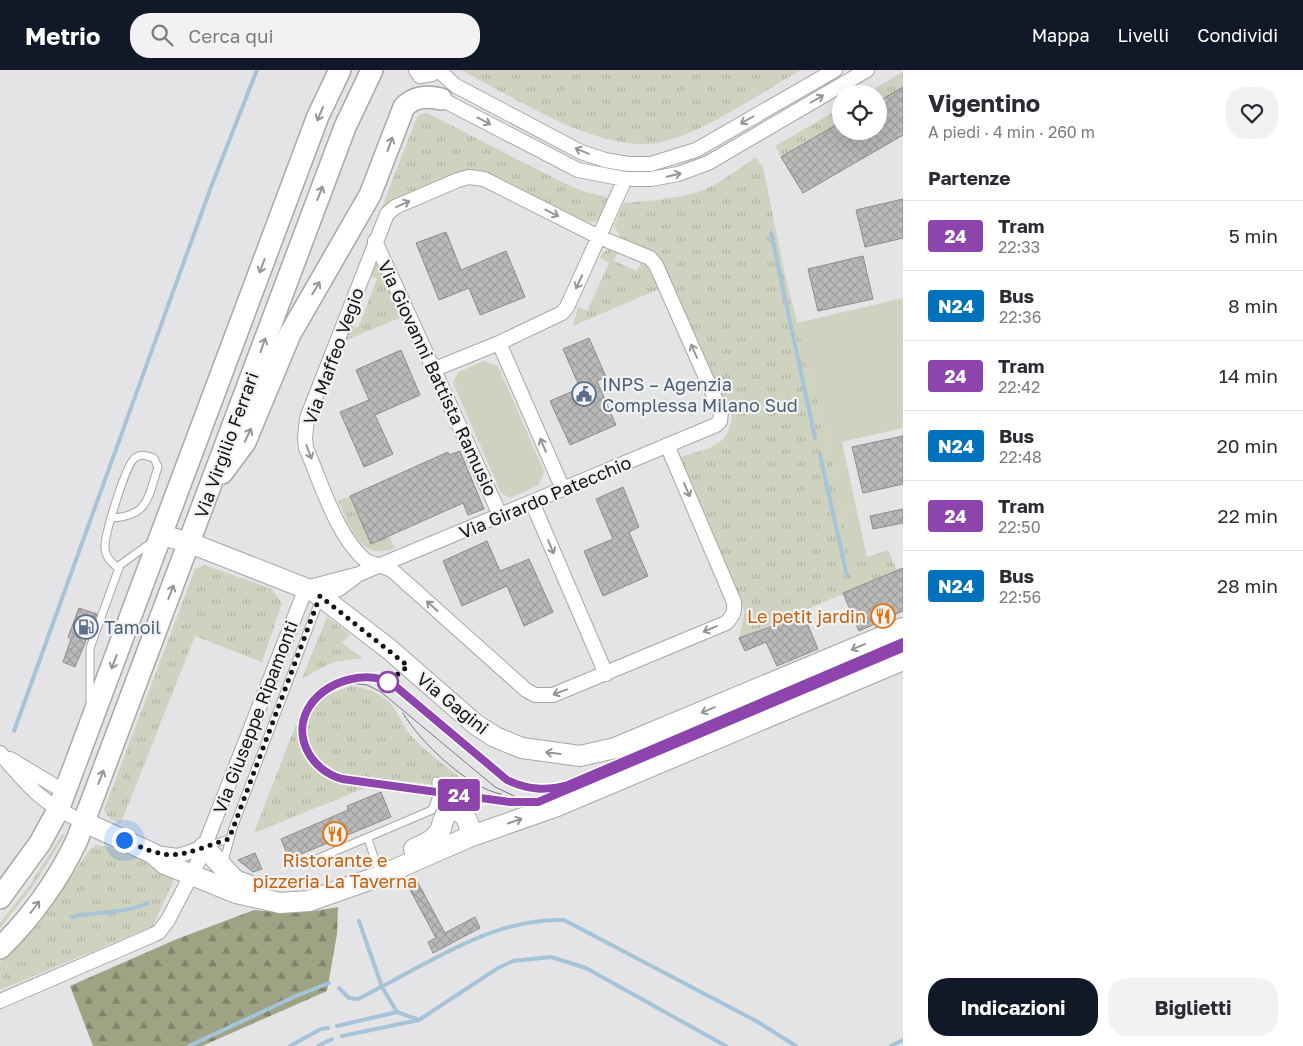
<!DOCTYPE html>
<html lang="it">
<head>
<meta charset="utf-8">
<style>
  body { margin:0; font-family:"Golos Text",sans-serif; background:#f2f2f3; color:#2b2b33; height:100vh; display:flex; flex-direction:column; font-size:19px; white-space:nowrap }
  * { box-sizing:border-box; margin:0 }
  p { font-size:16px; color:#7c7c81 }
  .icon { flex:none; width:28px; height:28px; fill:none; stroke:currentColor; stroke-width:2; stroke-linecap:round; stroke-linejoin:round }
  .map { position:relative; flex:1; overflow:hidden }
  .drawer { display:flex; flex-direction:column; background:#fff; width:400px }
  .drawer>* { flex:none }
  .badge { padding:0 10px; border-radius:4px; font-size:18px; line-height:32px }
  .buttons { position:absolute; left:832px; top:15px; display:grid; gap:10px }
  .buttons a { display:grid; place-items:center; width:55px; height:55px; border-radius:50%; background:#fff; box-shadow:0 5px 20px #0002; font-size:25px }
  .you { position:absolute; width:25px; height:25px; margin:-12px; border:4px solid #fff; border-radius:50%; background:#1a73e8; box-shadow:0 0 0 8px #1a73e833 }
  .map>.badge { position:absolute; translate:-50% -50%; box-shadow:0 0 0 2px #fff }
  h2 { padding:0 25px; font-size:19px; line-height:45px }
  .round { display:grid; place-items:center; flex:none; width:52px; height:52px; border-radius:20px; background:#f2f2f3 }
  .overview { display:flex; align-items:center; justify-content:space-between; height:85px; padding:0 25px }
  h1 { font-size:24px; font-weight:700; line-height:38px }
  .cta { display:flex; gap:10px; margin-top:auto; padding:10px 25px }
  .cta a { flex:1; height:58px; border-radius:20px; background:#111827; color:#fff; font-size:20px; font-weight:700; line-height:58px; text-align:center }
  .cta a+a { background:#f2f2f3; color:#2b2b33 }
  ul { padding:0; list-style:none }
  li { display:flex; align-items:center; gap:15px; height:70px; padding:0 25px; border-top:1px solid #e1e1e2 }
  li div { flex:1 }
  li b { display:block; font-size:19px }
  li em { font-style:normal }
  li .badge { min-width:55px; font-weight:700; text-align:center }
  header { display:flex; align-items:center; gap:30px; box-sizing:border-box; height:70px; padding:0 25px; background:#111827; color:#fff }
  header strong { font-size:24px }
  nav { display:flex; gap:28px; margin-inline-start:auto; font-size:18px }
  .search { width:350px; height:45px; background:#f2f2f3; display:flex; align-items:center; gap:12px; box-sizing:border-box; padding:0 18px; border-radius:20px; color:#7c7c81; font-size:19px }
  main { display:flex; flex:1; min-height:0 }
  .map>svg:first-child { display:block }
  .grass { fill:url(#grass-tufts) }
  .forest { fill:url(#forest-firs) }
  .park { fill:#cfd2bf }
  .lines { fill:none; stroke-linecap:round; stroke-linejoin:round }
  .stream { stroke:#a7c3d8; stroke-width:4 }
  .building { fill:url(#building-cross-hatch); stroke:#8f8d8c }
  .lane-casing { stroke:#a6a7a8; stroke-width:9 }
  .street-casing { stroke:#a6a7a8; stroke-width:16 }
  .secondary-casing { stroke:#a6a7a8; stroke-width:22 }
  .primary-casing { stroke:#a6a7a8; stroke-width:24 }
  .lane { stroke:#fff; stroke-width:7 }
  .street { stroke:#fff; stroke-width:14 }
  .secondary { stroke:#fff; stroke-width:20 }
  .primary { stroke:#fff; stroke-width:21 }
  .tram { stroke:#767778; stroke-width:1 }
  .oneway { stroke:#949595 }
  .line-casing { stroke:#fff; stroke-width:11 }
  .line { stroke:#8e44ad; stroke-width:8 }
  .walk { stroke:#121313; stroke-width:5; stroke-dasharray:0 9 }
  .stop-dot { fill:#fff; stroke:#8e44ad; stroke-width:2.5 }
  .labels { text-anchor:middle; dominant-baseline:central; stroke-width:4.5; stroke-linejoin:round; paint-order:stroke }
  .street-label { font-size:18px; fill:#121313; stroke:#f1f2f3 }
  .service-label { font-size:18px; fill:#4e5e75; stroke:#f1f2f3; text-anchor:start }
  .food-label { font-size:18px; fill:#c56008; stroke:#f1f2f3; text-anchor:end }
</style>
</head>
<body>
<header>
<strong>Metrio</strong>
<div class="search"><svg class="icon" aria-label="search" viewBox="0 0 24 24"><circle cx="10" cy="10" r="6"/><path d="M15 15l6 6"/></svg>Cerca qui</div>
<nav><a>Mappa</a><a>Livelli</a><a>Condividi</a></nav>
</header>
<main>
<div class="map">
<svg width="903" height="976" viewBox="0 0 903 976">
  <defs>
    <pattern id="grass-tufts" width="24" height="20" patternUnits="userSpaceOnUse" patternTransform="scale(1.25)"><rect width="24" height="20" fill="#cfd2bf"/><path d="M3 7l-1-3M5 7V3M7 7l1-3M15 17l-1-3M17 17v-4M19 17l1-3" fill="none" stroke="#b1b3a3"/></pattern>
    <pattern id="forest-firs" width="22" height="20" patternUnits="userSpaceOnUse" patternTransform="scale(1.25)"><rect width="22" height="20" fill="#9ea384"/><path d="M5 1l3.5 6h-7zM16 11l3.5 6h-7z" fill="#7f846b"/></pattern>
    <pattern id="building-cross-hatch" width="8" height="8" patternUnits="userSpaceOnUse" patternTransform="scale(1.25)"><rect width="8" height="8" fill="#bbb9b8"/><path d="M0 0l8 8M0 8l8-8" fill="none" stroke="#a09e9d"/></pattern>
  </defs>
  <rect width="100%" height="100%" fill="#e4e4e6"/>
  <path class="grass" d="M 461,0 L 801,0 C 762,22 708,60 666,71 C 604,88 516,28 461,0 Z
    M 903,2 L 903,17 L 879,31 L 879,24 L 865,24 Z
    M 841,38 L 841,52 L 781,87 L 775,76 Z
    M 427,43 L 558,110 L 582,121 L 611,128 L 599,150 L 592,152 L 583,151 L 487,105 L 383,140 L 379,145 L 416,49 L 420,44 Z
    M 756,87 L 763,97 L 785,205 L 828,372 L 851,492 L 888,480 L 897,501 L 739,568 L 745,542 L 678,388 C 706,378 728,379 732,347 L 661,192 L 653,181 L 621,168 L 614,156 L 624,133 C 648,131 672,129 695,123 C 717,116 737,100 756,87 Z
    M 613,179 L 618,181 L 614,191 L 637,201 L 642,191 L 648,194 L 662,219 L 659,219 L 573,256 L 578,237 L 587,241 L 609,193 L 600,188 C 603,182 606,179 613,179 Z
    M 374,193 L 379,195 L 402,247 L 344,271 L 349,255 L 358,258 L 377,209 L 368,205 Z
    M 350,426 L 389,465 L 395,478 C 360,492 350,457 338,431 Z
    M 205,495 L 272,519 L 282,533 L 262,592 L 195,566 L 121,753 L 110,749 L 104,740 L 195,499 Z
    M 327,547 L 350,564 L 342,573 L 363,588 L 334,592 L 302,608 Z
    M 351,616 C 367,617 384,624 394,638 C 401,648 404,659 413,668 C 432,687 455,703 476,720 L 345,704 C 315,695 294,662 317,635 C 325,625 339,620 351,616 Z
    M 296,654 C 300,700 322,711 365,718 L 254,763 Z
    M 63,763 L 65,765 L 31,819 L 0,858 L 0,853 L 29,816 Z
    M 96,775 L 110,777 L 169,800 L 173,806 L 173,812 L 153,856 L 0,920 L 0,892 C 35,860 63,819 90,779 Z"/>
  <path class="forest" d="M 338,837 L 337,864 L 327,921 L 202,976 L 93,976 L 70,916 L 177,869 L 254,840 L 285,843 L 315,841 Z"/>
  <path class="park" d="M 903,228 L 903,358 L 842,372 L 867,487 L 851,493 L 828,372 L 797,253 Z
    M 484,291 L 498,296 L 544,401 L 539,415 L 510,428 L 501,423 L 453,313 L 458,302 Z"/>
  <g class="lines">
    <path class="stream" d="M 771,163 L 815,368
      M 820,385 L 847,506
      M 14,661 L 211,117 L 257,0
      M 72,847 C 97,841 124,844 148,833
      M 359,851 L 382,917 L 397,942
      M 339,918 L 349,928 L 358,929 C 422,898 491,847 564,850 L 758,952 L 796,976
      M 337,956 L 397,942 L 419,950
      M 342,966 L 419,950 L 498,898 L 513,891 L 551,887 L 586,898 L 726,976
      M 189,976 L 296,926 L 329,913
      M 290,976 L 321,959 L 328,958
      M 318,976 L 332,969
      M 891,976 L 903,970"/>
  </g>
  <path class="building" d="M 903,17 L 903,65 L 803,123 L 781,87 L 841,52 L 841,61 L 879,61 L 879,31 Z
    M 903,129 L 903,168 L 865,177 L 856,140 Z
    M 446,162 L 461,200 L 506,181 L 525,227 L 480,245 L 469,218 L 439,230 L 416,173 Z
    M 863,186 L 873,229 L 818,241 L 808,199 Z
    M 589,268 L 606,307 L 597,311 L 616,355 L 570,375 L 550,331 L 580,318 L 563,279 Z
    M 401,280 L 420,325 L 375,345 L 393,384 L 364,397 L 340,342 L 369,330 L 356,300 Z
    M 903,366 L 903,414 L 863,423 L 852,377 Z
    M 460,381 L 484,439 L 468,445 L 463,433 L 371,474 L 350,426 L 448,382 L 449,385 Z
    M 623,417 L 639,457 L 629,462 L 648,506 L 603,526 L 584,481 L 613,469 L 596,429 Z
    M 903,439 L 903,453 L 873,459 L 870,446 Z
    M 487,471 L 500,501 L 529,489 L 553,542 L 524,556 L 507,516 L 462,536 L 443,491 Z
    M 903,498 L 903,541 L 859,561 L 843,523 Z
    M 79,538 L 97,544 L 75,597 L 63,592 L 71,569 L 68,567 Z
    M 804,546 L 818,579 L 777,596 L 766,572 L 745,581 L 739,568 L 783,552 L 784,555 Z
    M 381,722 L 391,747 L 289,789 L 281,769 L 348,740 L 347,736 Z
    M 255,783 L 262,799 L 253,802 L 238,790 Z
    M 417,811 L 445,863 L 475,847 L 480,858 L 433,883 L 428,872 L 436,868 L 408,816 Z"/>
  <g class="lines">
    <g class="lane-casing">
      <path id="lane" d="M 112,448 C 149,446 148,427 158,397 L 154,388 C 147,386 141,383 135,388 C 126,393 105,464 105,476 C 105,487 111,492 119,499
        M 90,632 L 90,578 L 120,495 L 152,472
        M 368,769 L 380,805
        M 206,776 L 229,769
        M 225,793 L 225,787 L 233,758 L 320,529
        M 305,794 L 432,740 L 436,729 L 436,711"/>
    </g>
    <g class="street-casing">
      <path id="street" d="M 416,0 L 420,6 L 432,4 L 437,0
        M 438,0 L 456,16 L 581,82 L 605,90 L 628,94 L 651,94 L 696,80 L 835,0
        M 441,29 L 578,100 L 625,109 L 651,109 L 678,104 L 708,93 L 867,0
        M 375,171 L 500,445
        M 499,273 L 563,419
        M 435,299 L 499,273 L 562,243 L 567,237 L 625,109
        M 532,432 L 606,604
        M 321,526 L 339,519 L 355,507
        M 0,683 C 29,717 42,734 84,752
        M 10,689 L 65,722
        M 155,783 L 178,786 L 204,777
        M 0,931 L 153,865 L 159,862 L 168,850 L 199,790 L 306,518 L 359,504 L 716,355 L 720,351 L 721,342 L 656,195 L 650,188 L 599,167 L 484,109 L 469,107 L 458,110 L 395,137 L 387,144 L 307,348 L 305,368 L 306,378 C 321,412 336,465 365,490 C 370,494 385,496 393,501 L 526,620 L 535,625 L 553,625 L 726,553 C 733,546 735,542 734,532 L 667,375"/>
    </g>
    <g class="secondary-casing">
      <path id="secondary" d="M 162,465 L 190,473 L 315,522 L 389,579 L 475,654 L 495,667 L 522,678 L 580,686 L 615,678 L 903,558
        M 84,752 L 152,783 L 165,794 L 236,823 L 280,833 L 309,831 L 380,806 L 469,767 L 557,736 L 903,590
        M 204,777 L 235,810 L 253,817
        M 414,779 C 424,774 434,771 440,761 C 443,755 442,748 448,743 C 464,734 472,756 469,767"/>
    </g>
    <g class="primary-casing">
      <path id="primary" d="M 222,403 L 245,372 L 290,264 L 370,125 L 404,37 C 415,26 427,26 441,29
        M 0,828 L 40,773 L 58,740 L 318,46 L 340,0
        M 0,878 C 31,848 59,809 77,770 L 345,57 L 372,0"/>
    </g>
    <use href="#lane" class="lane"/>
    <use href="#street" class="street"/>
    <use href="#secondary" class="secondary"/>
    <use href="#primary" class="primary"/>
    <path class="tram" d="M 903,572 L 569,715 C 546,721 528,720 507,710 L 394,615 C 368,599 329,610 311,634 C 290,664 310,700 341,709 L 510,732 L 538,733 L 903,578
      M 350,613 L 367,615 L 381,622 L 495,717 L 514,726
      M 403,643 C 420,672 468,718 501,724"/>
  </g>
  <defs><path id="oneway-shaft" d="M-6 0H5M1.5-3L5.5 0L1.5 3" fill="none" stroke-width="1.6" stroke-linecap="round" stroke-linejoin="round" transform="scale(1.25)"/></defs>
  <g class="oneway">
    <use href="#oneway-shaft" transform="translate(817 29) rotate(-30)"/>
    <use href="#oneway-shaft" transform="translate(320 44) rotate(113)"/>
    <use href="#oneway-shaft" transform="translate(747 50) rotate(150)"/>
    <use href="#oneway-shaft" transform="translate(484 51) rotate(28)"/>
    <use href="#oneway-shaft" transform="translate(390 74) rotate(-70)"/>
    <use href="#oneway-shaft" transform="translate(582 81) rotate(-157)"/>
    <use href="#oneway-shaft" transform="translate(674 105) rotate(-14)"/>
    <use href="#oneway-shaft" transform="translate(320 123) rotate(-69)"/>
    <use href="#oneway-shaft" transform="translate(403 134) rotate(-24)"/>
    <use href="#oneway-shaft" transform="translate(552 143) rotate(27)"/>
    <use href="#oneway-shaft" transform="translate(262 196) rotate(111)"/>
    <use href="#oneway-shaft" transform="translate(579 212) rotate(115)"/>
    <use href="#oneway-shaft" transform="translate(316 218) rotate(-59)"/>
    <use href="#oneway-shaft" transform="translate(263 275) rotate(-70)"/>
    <use href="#oneway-shaft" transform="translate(694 281) rotate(-114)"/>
    <use href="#oneway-shaft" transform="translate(248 365) rotate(-65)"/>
    <use href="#oneway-shaft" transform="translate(543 375) rotate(-113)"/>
    <use href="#oneway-shaft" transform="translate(309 382) rotate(69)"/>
    <use href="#oneway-shaft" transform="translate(687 420) rotate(67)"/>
    <use href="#oneway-shaft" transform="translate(551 477) rotate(67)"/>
    <use href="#oneway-shaft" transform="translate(171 522) rotate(-69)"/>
    <use href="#oneway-shaft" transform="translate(432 536) rotate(-138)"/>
    <use href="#oneway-shaft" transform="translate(710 559) rotate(157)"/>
    <use href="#oneway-shaft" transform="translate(858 577) rotate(157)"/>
    <use href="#oneway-shaft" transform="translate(114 592) rotate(111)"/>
    <use href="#oneway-shaft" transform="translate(560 622) rotate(159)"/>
    <use href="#oneway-shaft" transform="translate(708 640) rotate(157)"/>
    <use href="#oneway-shaft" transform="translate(553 683) rotate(-173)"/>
    <use href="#oneway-shaft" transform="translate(101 707) rotate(-69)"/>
    <use href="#oneway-shaft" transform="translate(515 751) rotate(-19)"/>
    <use href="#oneway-shaft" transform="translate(35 837) rotate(-53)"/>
  </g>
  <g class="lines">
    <g class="line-casing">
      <path id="line" d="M 903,572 L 568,715 C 546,721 528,720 507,710 L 394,615 C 368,599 329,610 311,634 C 290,664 310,700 342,709 L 510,732 L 538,732 L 903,578"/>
    </g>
    <use href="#line" class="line"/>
    <path class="walk" d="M 124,770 C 177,794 177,785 229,769 L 320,526 L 408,596 L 388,612"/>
  </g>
  <defs>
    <g id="civic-ring" transform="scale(1.25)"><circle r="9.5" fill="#f1f2f3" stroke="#5c6f8a" stroke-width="1.5"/><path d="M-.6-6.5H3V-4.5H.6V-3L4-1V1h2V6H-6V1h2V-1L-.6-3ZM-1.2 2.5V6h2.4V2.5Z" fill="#5c6f8a"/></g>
    <g id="restaurant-ring" transform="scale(1.25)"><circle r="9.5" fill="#f1f2f3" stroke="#e8710a" stroke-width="1.5"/><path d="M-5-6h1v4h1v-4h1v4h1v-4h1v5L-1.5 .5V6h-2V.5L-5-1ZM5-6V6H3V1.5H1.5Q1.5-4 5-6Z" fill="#e8710a"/></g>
    <g id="fuel-ring" transform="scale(1.25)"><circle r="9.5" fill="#f1f2f3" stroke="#5c6f8a" stroke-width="1.5"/><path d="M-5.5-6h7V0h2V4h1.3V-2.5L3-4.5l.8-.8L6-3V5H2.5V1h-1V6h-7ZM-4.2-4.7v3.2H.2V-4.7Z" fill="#5c6f8a"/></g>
  </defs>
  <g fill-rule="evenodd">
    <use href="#civic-ring" x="584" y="324"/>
    <use href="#restaurant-ring" x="883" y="546"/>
    <use href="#fuel-ring" x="86" y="557"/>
    <use href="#restaurant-ring" x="335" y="764"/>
  </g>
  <circle class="stop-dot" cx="388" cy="612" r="10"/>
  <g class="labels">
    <g class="street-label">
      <text transform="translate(333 286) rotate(-70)">Via Maffeo Vegio</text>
      <text transform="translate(438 308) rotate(65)">Via Giovanni Battista Ramusio</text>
      <text transform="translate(226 375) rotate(-70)">Via Virgilio Ferrari</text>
      <text transform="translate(545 427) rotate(-23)">Via Girardo Patecchio</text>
      <text transform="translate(453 633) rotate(39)">Via Gagini</text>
      <text transform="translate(255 647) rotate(-69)">Via Giuseppe Ripamonti</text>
    </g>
    <g class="service-label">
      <text x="602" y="314">INPS – Agenzia<tspan x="602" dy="21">Complessa Milano Sud</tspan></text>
      <text x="104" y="557">Tamoil</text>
    </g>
    <g class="food-label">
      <text x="866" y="546">Le petit jardin</text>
      <text x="335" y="790" text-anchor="middle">Ristorante e<tspan x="335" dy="21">pizzeria La Taverna</tspan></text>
    </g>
  </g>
</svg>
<div class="buttons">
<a><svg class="icon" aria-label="locate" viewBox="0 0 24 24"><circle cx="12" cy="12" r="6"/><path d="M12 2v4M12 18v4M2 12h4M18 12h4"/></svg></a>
</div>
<div class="you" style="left:124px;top:770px"></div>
<b class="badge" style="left:459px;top:725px;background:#8e44ad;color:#fff">24</b>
</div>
<section class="drawer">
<div class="overview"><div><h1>Vigentino</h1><p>A piedi · 4 min · 260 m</p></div><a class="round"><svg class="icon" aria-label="heart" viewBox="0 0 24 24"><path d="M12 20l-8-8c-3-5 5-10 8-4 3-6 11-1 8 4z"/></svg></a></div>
<h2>Partenze</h2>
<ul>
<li><span class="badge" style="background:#8e44ad;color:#fff">24</span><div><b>Tram</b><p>22:33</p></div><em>5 min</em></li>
<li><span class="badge" style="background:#0072bc;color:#fff">N24</span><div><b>Bus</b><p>22:36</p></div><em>8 min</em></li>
<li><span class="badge" style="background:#8e44ad;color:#fff">24</span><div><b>Tram</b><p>22:42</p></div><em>14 min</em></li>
<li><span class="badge" style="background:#0072bc;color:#fff">N24</span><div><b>Bus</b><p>22:48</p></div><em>20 min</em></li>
<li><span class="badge" style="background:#8e44ad;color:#fff">24</span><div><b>Tram</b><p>22:50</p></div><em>22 min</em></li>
<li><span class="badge" style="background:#0072bc;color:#fff">N24</span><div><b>Bus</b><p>22:56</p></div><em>28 min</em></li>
</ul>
<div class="cta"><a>Indicazioni</a><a>Biglietti</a></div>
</section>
</main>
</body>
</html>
